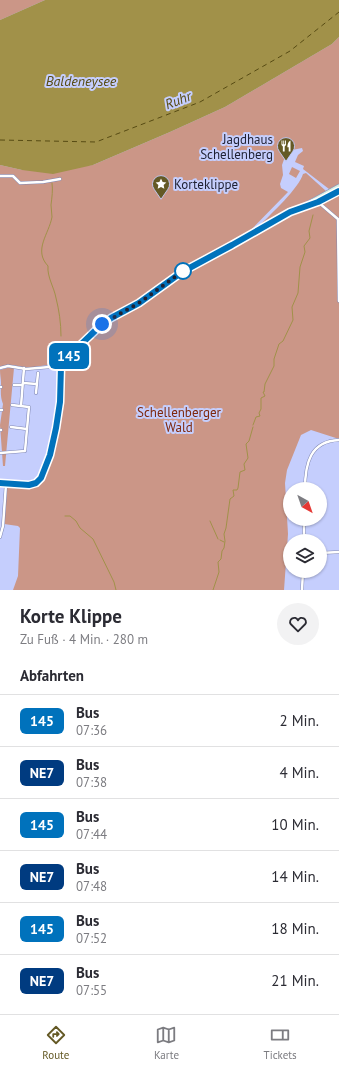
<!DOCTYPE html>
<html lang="de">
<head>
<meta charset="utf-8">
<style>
  body { margin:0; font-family:"PT Sans",sans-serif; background:#f2f2f3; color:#2b2b33; height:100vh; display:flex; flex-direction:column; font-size:15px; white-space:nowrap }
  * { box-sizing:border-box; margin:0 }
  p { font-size:13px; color:#7c7c81 }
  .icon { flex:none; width:22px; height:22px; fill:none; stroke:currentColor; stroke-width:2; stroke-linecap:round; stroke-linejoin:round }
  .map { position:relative; height:590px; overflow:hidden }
  .drawer { display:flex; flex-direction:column; background:#fff; flex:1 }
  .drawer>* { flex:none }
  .badge { padding:0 8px; border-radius:6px; font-size:14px; line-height:26px }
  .needle { width:26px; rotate:140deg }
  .fabs { position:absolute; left:283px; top:482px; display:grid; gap:8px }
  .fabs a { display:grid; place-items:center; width:44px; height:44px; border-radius:50%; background:#fff; box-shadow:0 1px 3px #0004; font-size:20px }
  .you { position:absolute; width:20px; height:20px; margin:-10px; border:3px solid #fff; border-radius:50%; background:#1a73e8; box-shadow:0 0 0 6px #1a73e833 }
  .map>.badge { position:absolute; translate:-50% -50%; box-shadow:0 0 0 2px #fff }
  h2 { padding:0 20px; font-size:15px; line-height:36px }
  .round { display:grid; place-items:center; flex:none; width:42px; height:42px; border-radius:21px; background:#f2f2f3 }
  .head { display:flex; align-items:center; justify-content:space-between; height:68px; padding:0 20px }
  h1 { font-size:19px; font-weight:700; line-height:30px }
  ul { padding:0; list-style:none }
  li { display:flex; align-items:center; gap:12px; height:52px; padding:0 20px; border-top:1px solid #e1e1e2 }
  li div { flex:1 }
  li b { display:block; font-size:15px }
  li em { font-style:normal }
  li .badge { min-width:44px; font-weight:700; text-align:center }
  .tab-bar { display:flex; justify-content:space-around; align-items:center; height:56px; border-top:1px solid #e1e1e2; background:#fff; font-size:11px; color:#7c7c81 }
  .tab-bar a { display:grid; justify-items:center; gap:2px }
  .tab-bar .active { color:#645925 }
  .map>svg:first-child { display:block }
  .green { fill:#cb9687 }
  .water { fill:#a19149 }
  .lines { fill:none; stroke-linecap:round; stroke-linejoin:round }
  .stream { stroke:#a19149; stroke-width:1 }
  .ferry { stroke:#574b13; stroke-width:1; stroke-dasharray:5 4; stroke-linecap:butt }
  .street-casing { stroke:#8088b4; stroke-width:3.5 }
  .secondary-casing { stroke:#8088b4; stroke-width:4.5 }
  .street { stroke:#fff; stroke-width:2.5 }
  .secondary { stroke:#d6efe0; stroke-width:3.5 }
  .line-casing { stroke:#fff; stroke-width:9 }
  .line { stroke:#0072bc; stroke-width:6 }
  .walk { stroke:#1f2133; stroke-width:4; stroke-dasharray:0 7.2 }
  .stop-dot { fill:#fff; stroke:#0072bc; stroke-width:2 }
  .labels { text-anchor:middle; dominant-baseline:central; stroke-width:4; stroke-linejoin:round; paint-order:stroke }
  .poi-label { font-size:13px; fill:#1f2133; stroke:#c5cefd; text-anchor:end }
  .park-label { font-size:13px; fill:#7e280d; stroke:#c5cefd }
  .water-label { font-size:14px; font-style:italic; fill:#574b13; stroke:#c5cefd }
</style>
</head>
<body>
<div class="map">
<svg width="339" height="590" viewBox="0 0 339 590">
  <rect width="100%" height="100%" fill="#c5cefd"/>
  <path class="green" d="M 0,0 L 45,0 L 0,20 Z
    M 339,37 L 339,184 L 329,189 L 303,169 L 304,166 L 295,162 L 298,155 L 303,151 L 302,148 L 287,151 L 282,165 L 283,175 L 280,184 L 281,188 L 288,192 L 247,234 L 174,275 L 137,303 L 106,320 L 66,355 L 60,363 L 28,368 L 12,365 L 0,367 L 0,165 L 22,170 L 93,165 L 170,132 L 225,107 L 332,44 Z
    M 292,167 L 300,171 L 296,178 L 289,174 Z
    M 306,173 L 326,191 L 260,226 L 260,225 C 271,214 299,188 303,174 Z
    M 339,192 L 339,439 L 311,430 L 301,435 L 287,470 L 285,483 L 288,534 L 284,590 L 13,590 L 18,576 L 20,528 L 18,526 L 4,524 L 6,484 L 29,485 L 41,478 L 58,427 L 62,398 L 63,368 L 90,336 L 112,319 L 139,305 L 179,275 L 292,213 L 312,205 L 318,205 Z
    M 7,368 L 14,368 L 5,466 L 3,466 L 0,425 L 3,404 C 0,397 1,391 1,383 C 1,379 0,375 0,370 Z"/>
  <path class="water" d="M 45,0 L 339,0 L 339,37 L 332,44 L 225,107 L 170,132 L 93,165 L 53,174 L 22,170 L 0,165 L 0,20 Z"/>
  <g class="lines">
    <path class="stream" d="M 52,183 C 53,190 52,197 51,205 C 51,209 52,213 52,217 C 49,234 33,250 48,266 C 47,277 54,287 56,298 C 59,310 61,323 61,336
      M 253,425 L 256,417 L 260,416 L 259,413 L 261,409 L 261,398 L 265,396 L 263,392 L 264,392 L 265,384 L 274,366 L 274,359 L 279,344 L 283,341 L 293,320 L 292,307 L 298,293 L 300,267 L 305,252 L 304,246 L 310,238 L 309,231 L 313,215
      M 65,516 L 70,516 L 76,521 L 80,528 L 93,539 L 114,582 L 116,590
      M 210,521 L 218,539
      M 220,540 L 224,542
      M 213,590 L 219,572 L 218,562 L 221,559 L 222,551 L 224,548 L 225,541 L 224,534 L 226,528 L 230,499 L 234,496 L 233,490 L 237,490 L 238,488 L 240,472 L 245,470 L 244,464 L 248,458 L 246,444 L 249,441 L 253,427"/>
    <path class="ferry" d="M 0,140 L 96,142 L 200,102 L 290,51 L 339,12"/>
    <g class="street-casing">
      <path id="street" d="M 0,176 L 13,176 L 20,183 L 43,182 L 60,179
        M 318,202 L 339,220
        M 338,219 L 339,301
        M 0,368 L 8,366 L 26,369 L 61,366
        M 23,383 L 37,384
        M 14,385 L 22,385
        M 0,387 L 1,387
        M 36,393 L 38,373
        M 21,406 L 24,368
        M 0,410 L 2,410
        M 11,427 L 27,429
        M 0,430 L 1,430
        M 0,453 L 25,451 L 29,407 L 12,405
        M 305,489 C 305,464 310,441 339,440
        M 0,537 L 3,526 L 6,484
        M 304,541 L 304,519
        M 320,553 L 339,552
        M 302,590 L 303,571"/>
    </g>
    <g class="secondary-casing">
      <path id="secondary" d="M 300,209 L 318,202 L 339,191
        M 0,483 L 21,485 L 29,485 L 36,483 L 41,478 L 50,455 L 56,428 L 60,402 L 61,366 L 71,353 L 99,327 L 111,318 L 139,303 L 177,275 L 339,186"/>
    </g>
    <use href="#street" class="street"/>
    <use href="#secondary" class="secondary"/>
  </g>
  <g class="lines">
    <g class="line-casing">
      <path id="line" d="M 0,483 L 29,485 L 36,483 L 41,478 L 50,455 L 56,428 L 60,402 L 61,366 L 71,354 L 99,327 L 111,318 L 139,303 L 182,272 L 232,245 L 290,212 L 318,202 L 339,191"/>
    </g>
    <use href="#line" class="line"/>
    <path class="walk" d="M 102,324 L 139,303 L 183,271"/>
  </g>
  <defs>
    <g id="restaurant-pin" transform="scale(0.9)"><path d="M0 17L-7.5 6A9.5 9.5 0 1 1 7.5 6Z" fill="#645925" stroke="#c5cefd"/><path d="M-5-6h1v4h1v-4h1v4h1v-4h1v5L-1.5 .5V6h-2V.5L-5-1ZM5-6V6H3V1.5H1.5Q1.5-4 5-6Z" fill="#fff"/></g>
    <g id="sight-pin" transform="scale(0.9)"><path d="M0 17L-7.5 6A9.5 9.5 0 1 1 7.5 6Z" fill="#645925" stroke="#c5cefd"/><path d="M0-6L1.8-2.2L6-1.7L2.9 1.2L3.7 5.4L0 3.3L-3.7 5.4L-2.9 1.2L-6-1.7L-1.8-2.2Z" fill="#fff"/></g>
  </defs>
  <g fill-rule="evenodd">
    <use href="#restaurant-pin" x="286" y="146"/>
    <use href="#sight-pin" x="161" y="184"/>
  </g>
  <circle class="stop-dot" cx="183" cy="271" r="8"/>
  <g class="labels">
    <g class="poi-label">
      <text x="273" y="139">Jagdhaus<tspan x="273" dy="15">Schellenberg</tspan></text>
      <text x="174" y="184" text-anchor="start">Korteklippe</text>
    </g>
    <g class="park-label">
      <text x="179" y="412">Schellenberger<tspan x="179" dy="15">Wald</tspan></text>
    </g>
    <g class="water-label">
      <text x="81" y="81">Baldeneysee</text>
      <text transform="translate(178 100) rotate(-21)">Ruhr</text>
    </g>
  </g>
</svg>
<div class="fabs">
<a><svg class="needle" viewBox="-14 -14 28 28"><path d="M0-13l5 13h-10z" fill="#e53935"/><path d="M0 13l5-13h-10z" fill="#7c7c81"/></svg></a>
<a><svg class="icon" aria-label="layers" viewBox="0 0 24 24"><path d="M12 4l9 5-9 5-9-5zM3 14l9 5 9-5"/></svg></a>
</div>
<div class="you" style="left:102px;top:324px"></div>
<b class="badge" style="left:69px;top:356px;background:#0072bc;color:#fff">145</b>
</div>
<section class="drawer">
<div class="head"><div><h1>Korte Klippe</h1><p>Zu Fuß · 4 Min. · 280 m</p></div><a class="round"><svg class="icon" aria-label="heart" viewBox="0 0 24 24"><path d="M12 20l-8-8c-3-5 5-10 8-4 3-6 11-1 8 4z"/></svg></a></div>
<h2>Abfahrten</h2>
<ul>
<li><span class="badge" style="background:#0072bc;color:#fff">145</span><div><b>Bus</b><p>07:36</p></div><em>2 Min.</em></li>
<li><span class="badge" style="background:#003b80;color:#fff">NE7</span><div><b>Bus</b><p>07:38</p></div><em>4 Min.</em></li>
<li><span class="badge" style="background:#0072bc;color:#fff">145</span><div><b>Bus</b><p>07:44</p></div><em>10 Min.</em></li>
<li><span class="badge" style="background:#003b80;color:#fff">NE7</span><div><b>Bus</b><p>07:48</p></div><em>14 Min.</em></li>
<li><span class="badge" style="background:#0072bc;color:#fff">145</span><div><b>Bus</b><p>07:52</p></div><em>18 Min.</em></li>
<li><span class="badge" style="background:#003b80;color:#fff">NE7</span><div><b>Bus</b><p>07:55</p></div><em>21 Min.</em></li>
</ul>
</section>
<nav class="tab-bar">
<a class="active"><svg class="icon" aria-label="directions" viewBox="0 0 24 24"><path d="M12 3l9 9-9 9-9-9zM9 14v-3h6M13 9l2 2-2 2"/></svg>Route</a>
<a><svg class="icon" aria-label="map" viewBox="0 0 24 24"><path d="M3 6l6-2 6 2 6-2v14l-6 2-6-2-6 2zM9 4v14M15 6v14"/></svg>Karte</a>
<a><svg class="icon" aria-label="tickets" viewBox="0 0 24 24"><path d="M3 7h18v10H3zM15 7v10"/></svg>Tickets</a>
</nav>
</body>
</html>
